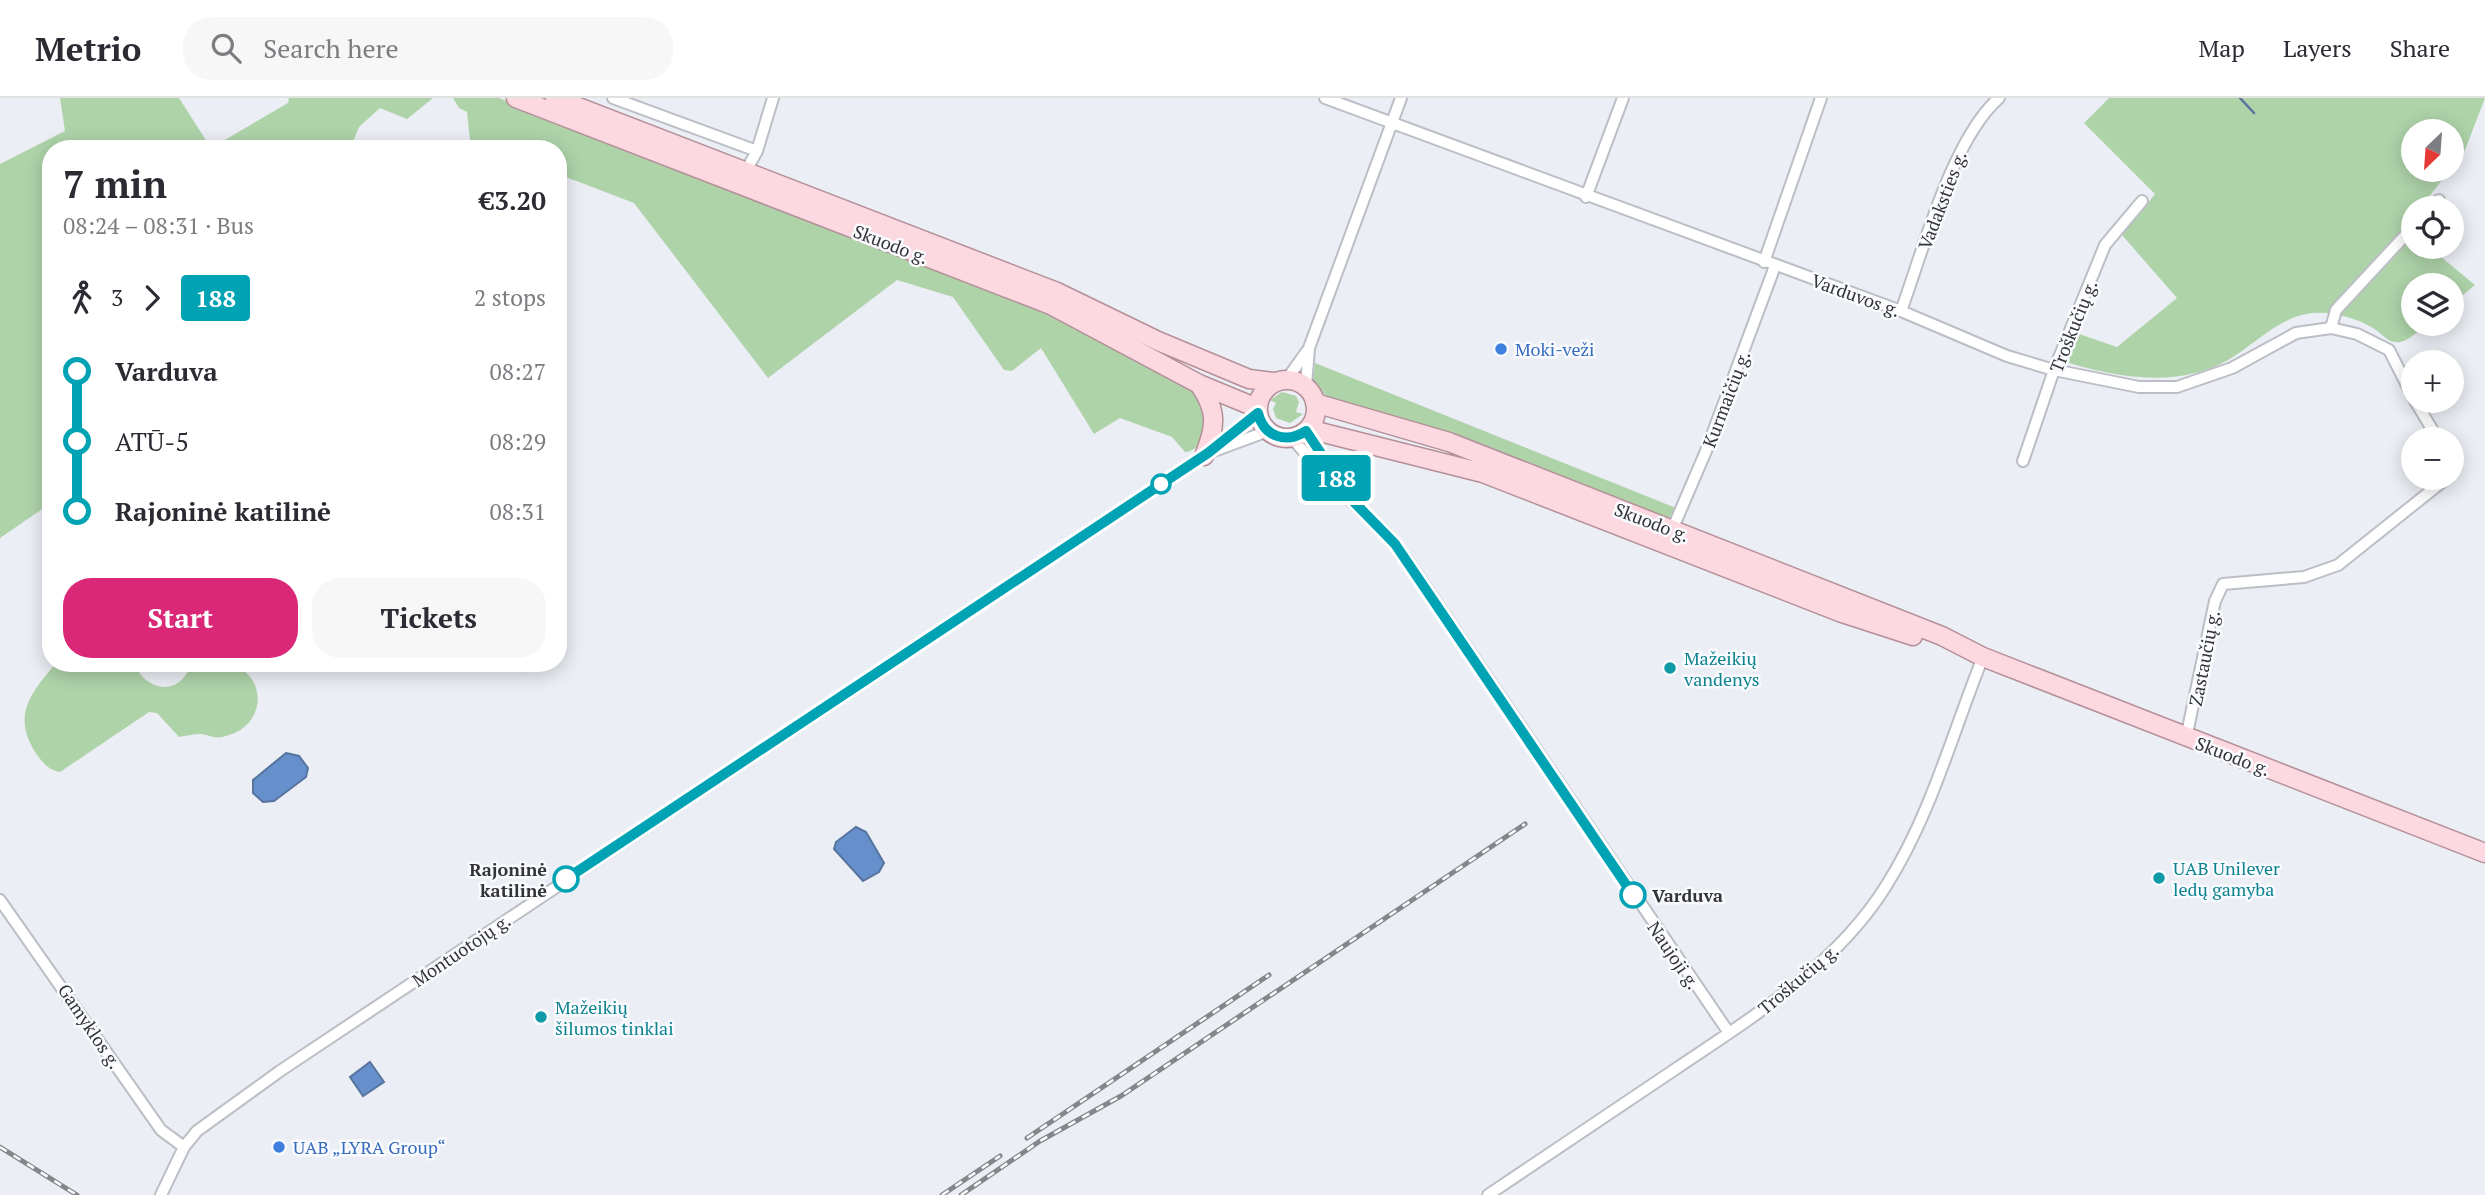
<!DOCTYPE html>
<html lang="en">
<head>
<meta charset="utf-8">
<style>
  body { margin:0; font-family:"PT Serif",serif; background:#f7f7f7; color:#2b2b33; height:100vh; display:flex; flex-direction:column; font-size:26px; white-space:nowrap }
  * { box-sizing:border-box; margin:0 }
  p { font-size:23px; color:#7c7c81 }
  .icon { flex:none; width:38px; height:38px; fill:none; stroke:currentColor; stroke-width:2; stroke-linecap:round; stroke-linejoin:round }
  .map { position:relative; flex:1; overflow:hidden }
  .side { position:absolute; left:42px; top:42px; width:525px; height:532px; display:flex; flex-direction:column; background:#fff; border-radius:28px; box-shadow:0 4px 18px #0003 }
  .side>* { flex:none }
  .badge { padding:0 14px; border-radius:5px; font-size:24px; line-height:46px }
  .needle { width:46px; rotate:205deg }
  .tools { position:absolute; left:2401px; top:21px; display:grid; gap:14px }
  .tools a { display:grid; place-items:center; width:63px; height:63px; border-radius:50%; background:#fff; box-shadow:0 4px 18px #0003; font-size:35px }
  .map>.badge { position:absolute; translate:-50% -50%; box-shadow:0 0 0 4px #fff }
  .legs { display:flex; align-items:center; gap:10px; height:77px; padding:0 21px; font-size:23px }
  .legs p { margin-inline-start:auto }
  .head { display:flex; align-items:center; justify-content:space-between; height:119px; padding:0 21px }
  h1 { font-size:38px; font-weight:700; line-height:52px }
  .action { display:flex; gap:14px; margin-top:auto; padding:14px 21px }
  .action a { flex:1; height:80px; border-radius:28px; background:#db2777; color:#fff; font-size:28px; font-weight:700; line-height:80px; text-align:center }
  .action a+a { background:#f7f7f7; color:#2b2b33 }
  ul { padding:0 21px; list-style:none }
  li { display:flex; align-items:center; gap:24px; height:70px; font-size:26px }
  li i { display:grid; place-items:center; width:10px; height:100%; margin:0 9px; background:currentColor }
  li i::after { content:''; width:18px; height:18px; margin:-9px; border:5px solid; border-radius:50%; background:#fff }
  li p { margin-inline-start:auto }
  li:first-child i { background:linear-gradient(#0000 50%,currentColor 0) }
  li:last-child i { background:linear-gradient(currentColor 50%,#0000 0) }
  header { display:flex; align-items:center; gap:42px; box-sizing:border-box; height:98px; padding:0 35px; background:#fff; border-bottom:2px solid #e1e1e2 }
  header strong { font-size:33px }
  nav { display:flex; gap:38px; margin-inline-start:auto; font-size:24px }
  .search { width:490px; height:63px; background:#f7f7f7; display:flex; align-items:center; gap:18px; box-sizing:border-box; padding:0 24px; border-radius:28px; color:#7c7c81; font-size:26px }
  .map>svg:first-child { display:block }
  .green { fill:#aed3a9 }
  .water { fill:#6690cc; stroke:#57749f; stroke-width:2 }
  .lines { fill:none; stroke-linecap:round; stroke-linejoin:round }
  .stream { stroke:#57749f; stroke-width:2.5 }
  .minor-casing { stroke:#bcbec5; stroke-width:14 }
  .primary-casing { stroke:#b48f98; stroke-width:21 }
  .minor { stroke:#fff; stroke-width:10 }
  .primary { stroke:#fcd9e0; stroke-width:18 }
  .rail-casing { stroke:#84868a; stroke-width:5 }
  .rail { stroke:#fafbfe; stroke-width:2.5; stroke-dasharray:8; stroke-linecap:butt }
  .line-1-casing { stroke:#fff; stroke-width:16 }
  .line-1 { stroke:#00a3b4; stroke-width:10 }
  .shop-dot { fill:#3f7fe0; stroke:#fafbfe; stroke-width:2.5 }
  .stop-1-dot { fill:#fff; stroke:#00a3b4; stroke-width:3.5 }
  .culture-dot { fill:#0f9aa8; stroke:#fafbfe; stroke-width:2.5 }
  .labels { text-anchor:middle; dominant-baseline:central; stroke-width:5; stroke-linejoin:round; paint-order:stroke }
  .street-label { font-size:18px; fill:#333437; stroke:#fafbfe }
  .shop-label { font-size:18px; fill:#366cbe; stroke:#fafbfe; text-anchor:start }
  .culture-label { font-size:18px; fill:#0d838f; stroke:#fafbfe; text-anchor:start }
  .stop-label { font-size:18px; font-weight:bold; fill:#333437; stroke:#fafbfe; text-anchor:end }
</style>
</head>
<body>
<header>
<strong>Metrio</strong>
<div class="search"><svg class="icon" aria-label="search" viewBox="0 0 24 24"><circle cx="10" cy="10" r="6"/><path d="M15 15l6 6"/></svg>Search here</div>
<nav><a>Map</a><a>Layers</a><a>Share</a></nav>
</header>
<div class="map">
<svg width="2485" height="1097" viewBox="0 0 2485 1097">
  <rect width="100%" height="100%" fill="#ebeef4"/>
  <path class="green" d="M 60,0 L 179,0 L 211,50 L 288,5 L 289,0 L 433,0 L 407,21 L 380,10 L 359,29 L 350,51 L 51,51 L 51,405 L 0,440 L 0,66 L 65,33 Z
    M 453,0 L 499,0 L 1037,208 L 1193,292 L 1209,313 C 1205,329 1205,352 1185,354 L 1172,339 L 1120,320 L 1094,336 L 1041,250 L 1012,273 L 1004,272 L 953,199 L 897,182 L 768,280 L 634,105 L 558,76 L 558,51 L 471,51 L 467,14 L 459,10 Z
    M 2109,0 L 2485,0 L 2465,52 L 2452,70 L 2452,33 L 2413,33 L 2413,72 L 2450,72 L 2420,110 L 2413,110 L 2413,119 L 2405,128 L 2413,135 L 2413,149 L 2429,149 L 2475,187 L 2452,206 L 2452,187 L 2413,187 L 2413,226 L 2427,226 C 2419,232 2410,242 2400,244 C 2388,246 2382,235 2373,230 C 2354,219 2328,212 2306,216 C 2276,222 2253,248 2228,262 C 2179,290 2117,280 2066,264 L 2079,236 L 2117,249 L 2177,200 L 2122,137 L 2155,96 L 2084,25 Z
    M 1315,265 L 1676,410 L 1669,420 L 1664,422 L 1329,302 L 1313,282 Z
    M 1282,294 L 1296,298 L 1299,304 L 1296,314 L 1303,316 L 1290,325 L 1276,320 L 1273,311 L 1276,305 L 1270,302 Z
    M 56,565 L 134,565 C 144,592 177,599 189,571 C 266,542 280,629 222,639 C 214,641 207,636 200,636 C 193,636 186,638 179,639 L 157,615 L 149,614 L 60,674 C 48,672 42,664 35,654 C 12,617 31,595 56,565 Z"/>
  <path class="water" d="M 286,655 L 299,658 L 308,670 L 306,679 L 274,703 L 263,704 L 253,695 L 253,682 Z
    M 856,729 L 866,734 L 884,765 L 879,774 L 863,783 L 834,751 L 836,744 Z
    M 370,964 L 384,984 L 363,998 L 350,979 Z"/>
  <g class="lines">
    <path class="stream" d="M 2240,0 L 2254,15"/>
    <g class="minor-casing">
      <path id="minor" d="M 613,0 L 757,53
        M 1325,0 L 1901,213 L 2007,258 L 2054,272 L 2139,289 L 2177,289 L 2232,270 L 2296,235 L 2331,230 L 2357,236 L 2389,252 L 2413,299
        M 743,78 L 757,53 L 773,0
        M 1586,99 L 1623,0
        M 2431,110 L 2439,102
        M 1764,164 L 1821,0
        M 1901,213 C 1923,153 1952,41 1999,0
        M 2331,230 L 2336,212 L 2413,129
        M 1287,281 L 1307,253
        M 1306,288 L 1309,250 L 1401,0
        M 2415,303 L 2438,341
        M 1306,333 L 1343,388
        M 1292,340 L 1331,385 L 1385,434 L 1406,460 L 1729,935
        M 1214,353 L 1268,333
        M 2023,363 L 2054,272 L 2105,147 L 2142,103
        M 2452,367 L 2452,372
        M 1672,432 L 1706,353 L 1775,168
        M 2186,640 L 2215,503 L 2223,486 L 2304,479 L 2338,467 L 2447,380
        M 0,802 L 161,1032 L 184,1049
        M 161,1097 L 184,1049 L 197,1033 L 280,973 L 1208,355 L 1258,315
        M 1488,1097 C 1551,1055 1614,1013 1677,970 C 1754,918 1836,868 1886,788 C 1931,717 1952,636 1983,559"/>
    </g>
    <g class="primary-casing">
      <path id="primary" d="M 516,0 L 1051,207 L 1199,286 L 1257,310
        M 555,0 L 1057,194 L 1158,243 L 1249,281 L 1274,284
        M1258 311a29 29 0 1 1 58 0a29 29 0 1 1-58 0Z
        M 1199,286 C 1218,313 1216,329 1204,358
        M 1315,305 L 1449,344 L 1942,538 L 1983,559 L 2485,755
        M 1308,331 L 1483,375 L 1842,515 L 1913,538"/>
    </g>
    <use href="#minor" class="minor"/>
    <use href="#primary" class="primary"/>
    <g class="rail-casing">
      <path id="rail" d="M 1027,1040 L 1269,877
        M 0,1049 L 77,1097
        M 942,1097 L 1000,1058
        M 961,1097 L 1040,1043 L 1121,998 L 1525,726"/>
    </g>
    <use href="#rail" class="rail"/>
  </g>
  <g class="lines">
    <g class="line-1-casing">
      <path id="line-1" d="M 566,781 L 1208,355 L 1258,315 C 1264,339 1286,346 1306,333 L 1352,402 L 1395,446 L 1633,797"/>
    </g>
    <use href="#line-1" class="line-1"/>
  </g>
  <g class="shop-dot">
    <circle cx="1501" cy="251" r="7"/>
    <circle cx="279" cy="1049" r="7"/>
  </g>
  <g class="stop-1-dot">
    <circle cx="1161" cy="386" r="9"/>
    <circle cx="566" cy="781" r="12"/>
    <circle cx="1633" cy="797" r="12"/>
  </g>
  <g class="culture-dot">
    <circle cx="1670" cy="570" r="7"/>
    <circle cx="2159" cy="780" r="7"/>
    <circle cx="541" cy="919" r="7"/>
  </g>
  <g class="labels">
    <g class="street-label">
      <text transform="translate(1942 102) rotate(-69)">Vadaksties g.</text>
      <text transform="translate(891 146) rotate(21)">Skuodo g.</text>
      <text transform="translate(1856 197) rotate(20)">Varduvos g.</text>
      <text transform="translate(2073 228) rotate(-68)">Troškučių g.</text>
      <text transform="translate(1726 301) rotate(-69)">Kurmaičių g.</text>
      <text transform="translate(1652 424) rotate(21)">Skuodo g.</text>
      <text transform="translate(2204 560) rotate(-79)">Zastaučių g.</text>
      <text transform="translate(2233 658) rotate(21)">Skuodo g.</text>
      <text transform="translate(461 852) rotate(-34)">Montuotojų g.</text>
      <text transform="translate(1674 857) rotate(56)">Naujoji g.</text>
      <text transform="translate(1798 881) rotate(-40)">Troškučių g.</text>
      <text transform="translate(90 928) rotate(56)">Gamyklos g.</text>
    </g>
    <g class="shop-label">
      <text x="1515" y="251">Moki-veži</text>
      <text x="293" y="1049">UAB „LYRA Group“</text>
    </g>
    <g class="culture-label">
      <text x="1684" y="560">Mažeikių<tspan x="1684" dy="21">vandenys</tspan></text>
      <text x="2173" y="770">UAB Unilever<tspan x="2173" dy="21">ledų gamyba</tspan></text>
      <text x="555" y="909">Mažeikių<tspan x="555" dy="21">šilumos tinklai</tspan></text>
    </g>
    <g class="stop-label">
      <text x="547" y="771">Rajoninė<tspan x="547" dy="21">katilinė</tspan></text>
      <text x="1652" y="797" text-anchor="start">Varduva</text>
    </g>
  </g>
</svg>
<div class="tools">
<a><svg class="needle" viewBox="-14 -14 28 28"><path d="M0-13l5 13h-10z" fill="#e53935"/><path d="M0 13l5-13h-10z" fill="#7c7c81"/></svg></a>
<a><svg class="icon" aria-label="locate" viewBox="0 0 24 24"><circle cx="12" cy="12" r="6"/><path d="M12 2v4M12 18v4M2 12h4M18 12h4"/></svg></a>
<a><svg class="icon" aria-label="layers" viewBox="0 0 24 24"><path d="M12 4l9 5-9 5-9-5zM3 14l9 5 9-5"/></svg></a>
<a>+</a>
<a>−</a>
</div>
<b class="badge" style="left:1336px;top:380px;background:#00a3b4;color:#fff">188</b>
<section class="side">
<div class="head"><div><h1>7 min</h1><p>08:24 – 08:31 · Bus</p></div><b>€3.20</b></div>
<div class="legs"><svg class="icon" aria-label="walk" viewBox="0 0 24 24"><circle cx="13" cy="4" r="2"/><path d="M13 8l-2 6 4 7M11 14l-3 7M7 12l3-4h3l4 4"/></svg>3<svg class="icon" aria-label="forward" viewBox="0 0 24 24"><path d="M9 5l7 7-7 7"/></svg><b class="badge" style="background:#00a3b4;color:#fff">188</b><p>2 stops</p></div>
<ul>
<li><i style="color:#00a3b4"></i><b>Varduva</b><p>08:27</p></li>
<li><i style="color:#00a3b4"></i><span>ATŪ-5</span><p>08:29</p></li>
<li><i style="color:#00a3b4"></i><b>Rajoninė katilinė</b><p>08:31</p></li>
</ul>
<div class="action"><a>Start</a><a>Tickets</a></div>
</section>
</div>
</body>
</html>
